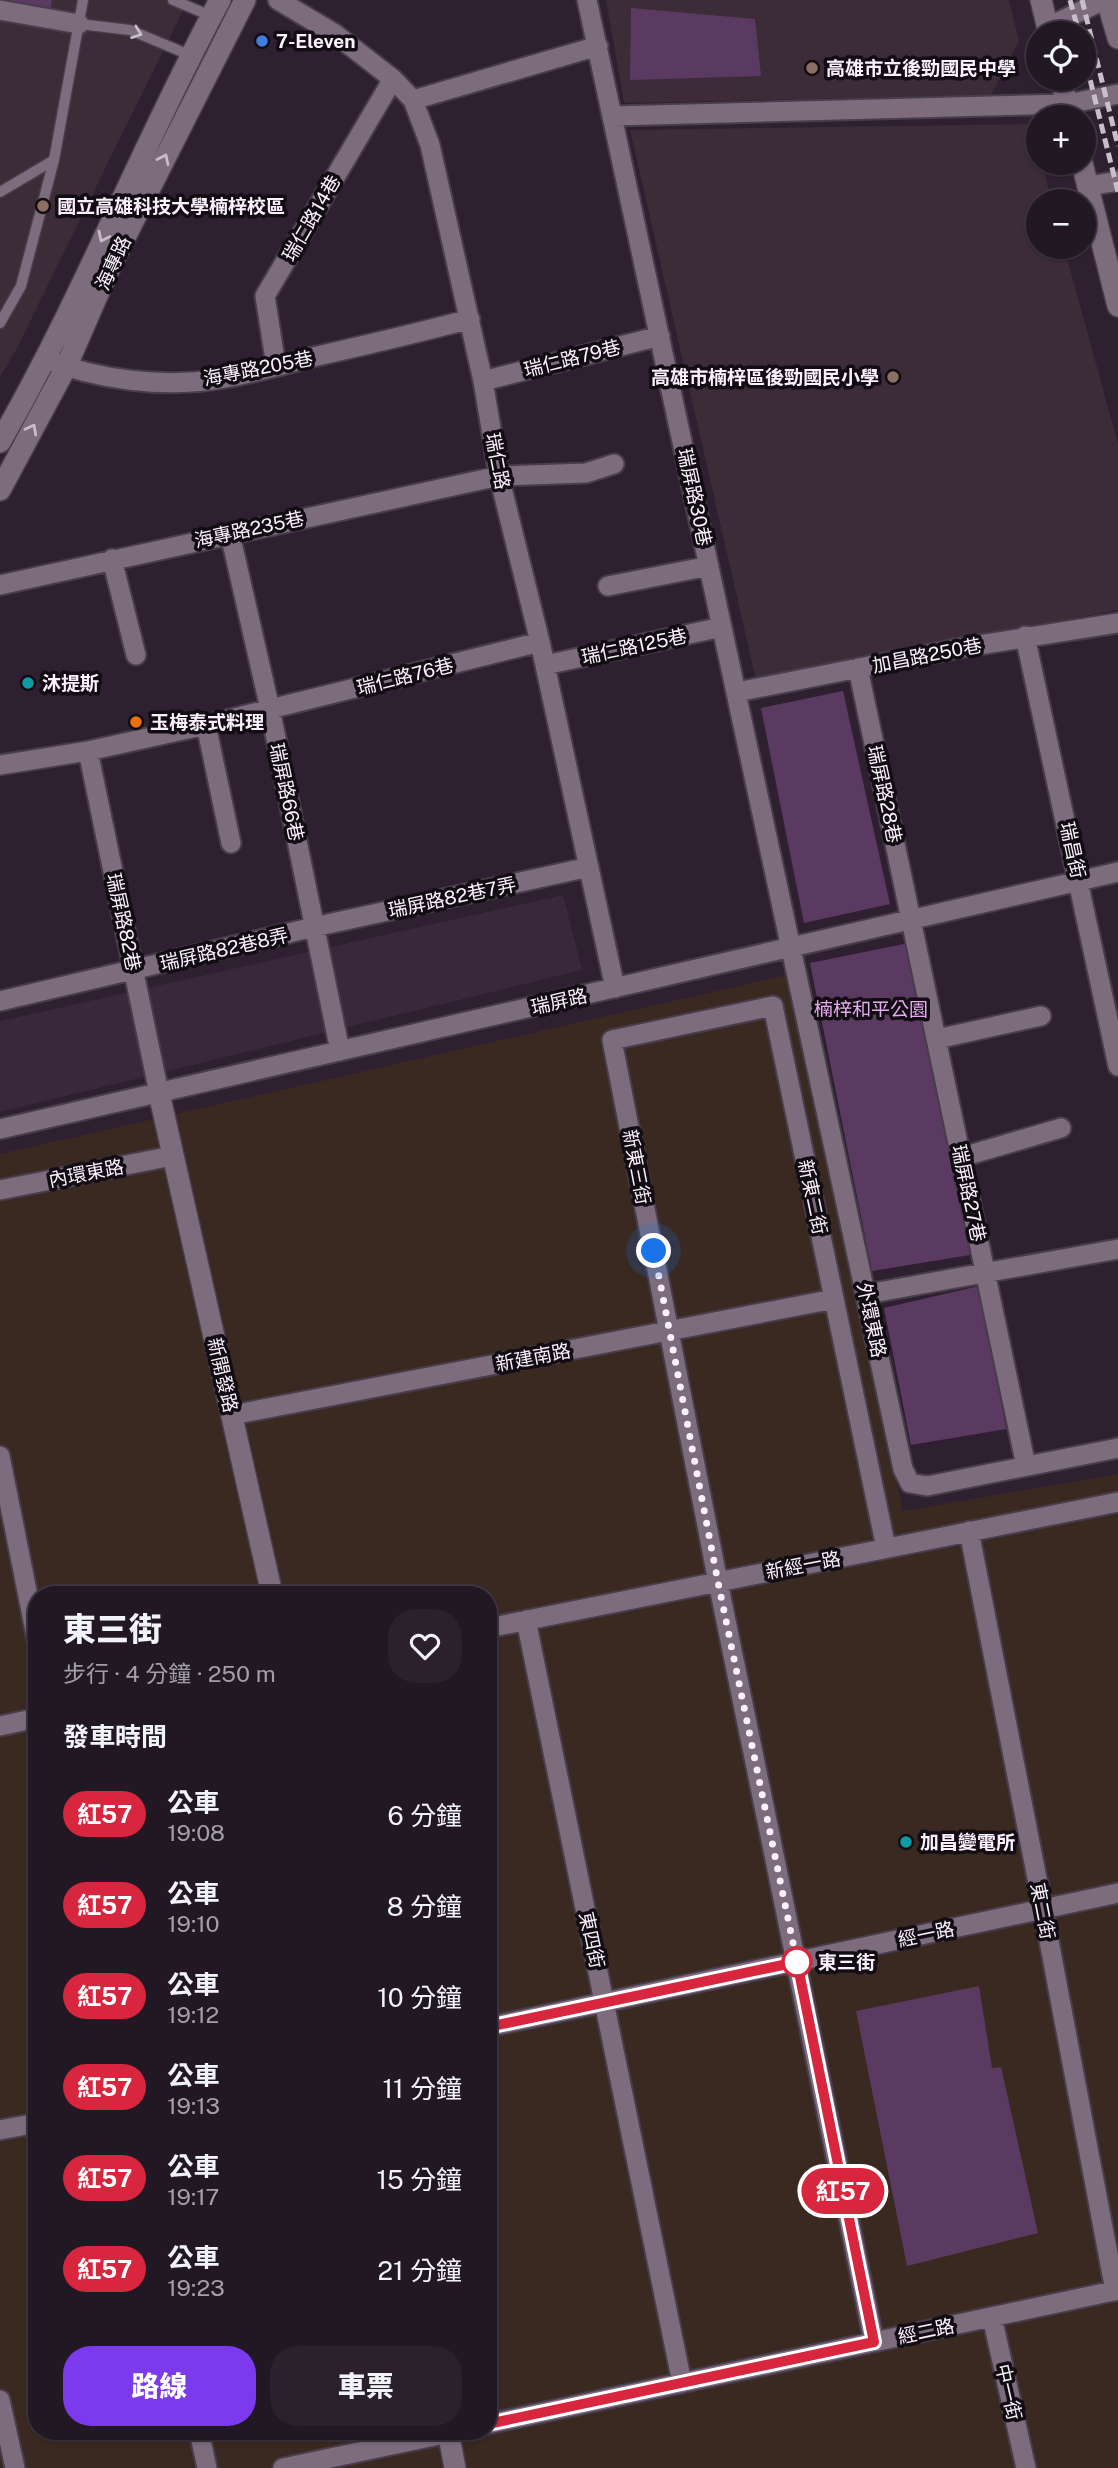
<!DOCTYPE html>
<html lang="zh-TW">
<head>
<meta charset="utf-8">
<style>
  body { margin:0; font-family:"Public Sans","Noto Sans TC",sans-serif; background:#2a212c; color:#f1f3f6; height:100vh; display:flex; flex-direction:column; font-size:26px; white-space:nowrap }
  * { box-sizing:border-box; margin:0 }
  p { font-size:23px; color:#a2a0a6 }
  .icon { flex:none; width:38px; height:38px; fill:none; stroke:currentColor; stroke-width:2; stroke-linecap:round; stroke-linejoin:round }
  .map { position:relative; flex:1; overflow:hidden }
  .panel { position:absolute; left:28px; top:1586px; width:469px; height:854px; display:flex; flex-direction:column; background:#221824; border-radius:28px; box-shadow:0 2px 5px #0004,0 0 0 2px #3f3741 }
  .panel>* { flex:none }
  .badge { padding:0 14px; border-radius:23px; font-size:24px; line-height:46px }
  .controls { position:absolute; left:1026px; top:21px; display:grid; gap:14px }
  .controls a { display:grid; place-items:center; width:70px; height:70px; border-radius:50%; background:#221824; box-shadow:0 2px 5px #0004,0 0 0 2px #3f3741; font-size:35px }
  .you { position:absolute; width:35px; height:35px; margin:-18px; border:5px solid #fff; border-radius:50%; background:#1a73e8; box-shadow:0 0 0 10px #1a73e833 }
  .map>.badge { position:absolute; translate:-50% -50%; box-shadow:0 0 0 4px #fff }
  h2 { padding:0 35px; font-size:26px; line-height:63px }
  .round { display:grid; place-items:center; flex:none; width:74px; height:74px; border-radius:28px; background:#2a212c }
  .overview { display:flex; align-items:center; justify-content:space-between; height:119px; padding:0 35px }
  h1 { font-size:33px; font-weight:800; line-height:52px }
  .action { display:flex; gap:14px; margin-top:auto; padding:14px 35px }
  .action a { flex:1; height:80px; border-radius:28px; background:#7c3aed; color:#fff; font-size:28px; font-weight:800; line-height:80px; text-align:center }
  .action a+a { background:#2a212c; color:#f1f3f6 }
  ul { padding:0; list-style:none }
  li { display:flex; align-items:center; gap:21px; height:91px; padding:0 35px }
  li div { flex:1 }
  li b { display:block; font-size:26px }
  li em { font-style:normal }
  li .badge { min-width:77px; font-weight:700; text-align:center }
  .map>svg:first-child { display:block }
  .built { fill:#39273c }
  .industrial { fill:#3a2920; fill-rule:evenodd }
  .education { fill:#3b2c38 }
  .green { fill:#5b3a61 }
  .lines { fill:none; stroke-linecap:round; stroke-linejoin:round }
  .lane-casing { stroke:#483d4a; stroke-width:13 }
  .street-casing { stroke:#483d4a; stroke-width:23 }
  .secondary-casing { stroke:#483d4a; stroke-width:24 }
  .lane { stroke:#7c6c7e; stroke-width:10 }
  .street { stroke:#7c6c7e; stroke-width:19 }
  .secondary { stroke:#7c6c7e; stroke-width:21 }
  .rail { stroke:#c9bfcb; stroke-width:5; stroke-dasharray:10 5; stroke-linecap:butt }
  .oneway { stroke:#c8bcca }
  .line-casing { stroke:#fff; stroke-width:16 }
  .line { stroke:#d7263d; stroke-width:10 }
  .walk { stroke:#faf1fc; stroke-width:7; stroke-dasharray:0 12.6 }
  .shop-dot { fill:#3f7fe0; stroke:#120d13; stroke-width:2.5 }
  .education-dot { fill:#8d6e63; stroke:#120d13; stroke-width:2.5 }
  .culture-dot { fill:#0f9aa8; stroke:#120d13; stroke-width:2.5 }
  .food-dot { fill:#e8710a; stroke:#120d13; stroke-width:2.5 }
  .stop-dot { fill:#fff; stroke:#d7263d; stroke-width:3.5 }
  .labels { text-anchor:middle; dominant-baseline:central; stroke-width:7; stroke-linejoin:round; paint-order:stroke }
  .poi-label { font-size:19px; font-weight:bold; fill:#faf1fc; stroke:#120d13; text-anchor:start }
  .street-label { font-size:19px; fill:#faf1fc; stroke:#120d13 }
  .park-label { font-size:19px; fill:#e6aaf2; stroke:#120d13 }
  .stop-label { font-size:19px; font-weight:bold; fill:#faf1fc; stroke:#120d13; text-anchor:start }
</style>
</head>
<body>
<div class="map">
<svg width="1118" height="2468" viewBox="0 0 1118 2468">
  <rect width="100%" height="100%" fill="#2e2030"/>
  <path class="built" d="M 563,895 L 582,970 L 0,1112 L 0,1021 Z"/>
  <path class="industrial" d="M 787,975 L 903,1511 L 1118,1474 L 1118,2468 L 0,2468 L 0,1154 ZM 37,1594 L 488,1594 L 488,2431 L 37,2431 Z"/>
  <path class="education" d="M 0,0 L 188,0 L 17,348 L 0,377 Z
    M 606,0 L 1009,0 L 1019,41 L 991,95 L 624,103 Z
    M 1031,124 L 1038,149 L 1038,163 L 1042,163 L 1052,201 L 1038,201 L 1038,247 L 1064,247 L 1118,444 L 1118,610 L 756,680 L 630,130 Z"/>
  <path class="green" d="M 0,0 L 52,0 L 49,18 L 0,10 Z
    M 631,8 L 755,19 L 761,76 L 630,80 Z
    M 843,691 L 890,904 L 804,923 L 761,708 Z
    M 909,943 L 970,1255 L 872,1271 L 810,963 Z
    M 979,1286 L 1006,1429 L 911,1445 L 884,1308 Z
    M 979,1986 L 992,2068 L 1001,2067 L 1038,2233 L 907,2266 L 856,2011 Z"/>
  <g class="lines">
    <g class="lane-casing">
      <path id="lane" d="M 173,0 L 211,16
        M 79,24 L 130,30 L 192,56
        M 0,192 L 54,160 L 83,0
        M 0,323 L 21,286 L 54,160"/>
    </g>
    <g class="street-casing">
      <path id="street" d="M 278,0 L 335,34 L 393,79 L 413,100 L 430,145 L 483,381 L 499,476 L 540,642 L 615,988
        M 587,0 L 903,1469 L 910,1483 L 927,1486 L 1118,1448
        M 0,10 L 79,24
        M 1048,27 L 1104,0
        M 413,100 L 598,46
        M 613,116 L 1067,104 L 1118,94
        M 1088,186 L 1118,181
        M 45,359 C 98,380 163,388 219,379 C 251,374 282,365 313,357 C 366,345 418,333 470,319
        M 276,366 L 265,296 L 393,79
        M 483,381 L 660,336
        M 230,534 L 270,709 L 340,1051
        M 112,559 L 136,655
        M 0,585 L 499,476 L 586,473 L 614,464
        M 608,586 L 709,566
        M 1025,636 L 1118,1066
        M 545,665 L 722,627
        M 858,668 L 1026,1466
        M 737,692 L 960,648 L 1118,623
        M 206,725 L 231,843
        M 88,751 L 159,1093
        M 0,765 L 88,751 L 206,725 L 540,642
        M 0,1001 L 314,927 L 589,867
        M 937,1039 L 1041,1016
        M 0,1129 L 1118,872
        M 962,1157 L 1061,1128
        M 0,1190 L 172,1156
        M 867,1294 L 1118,1249
        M 232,1415 L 834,1299
        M 0,1456 L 37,1641
        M 969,1531 L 1043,1909 L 1115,2291
        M 526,1620 L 682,2383
        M 488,1628 L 1118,1502
        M 0,1726 L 37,1718
        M 488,2027 L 1118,1893
        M 0,2130 L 37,2123
        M 992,2317 L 1026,2468
        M 874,2342 L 718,1582 L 612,1040 L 773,1006 L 886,1548
        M 0,2400 L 15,2468
        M 488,2424 L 1118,2290
        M 199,2431 L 207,2468
        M 283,2468 L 458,2431"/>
    </g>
    <g class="secondary-casing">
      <path id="secondary" d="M 1041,0 L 1049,33
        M 1107,0 L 1118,38
        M 1061,79 L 1070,117
        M 1082,163 L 1118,306
        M 0,442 C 82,300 142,145 220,0
        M 0,490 L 66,367 L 108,271 L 245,0
        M 159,1093 L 272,1594
        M 448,2431 L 455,2468"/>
    </g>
    <use href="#lane" class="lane"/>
    <use href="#street" class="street"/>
    <use href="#secondary" class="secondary"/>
    <path class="rail" d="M 1070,0 L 1079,33
      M 1082,0 L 1118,146
      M 1083,51 L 1118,192"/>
  </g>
  <defs><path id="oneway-chevron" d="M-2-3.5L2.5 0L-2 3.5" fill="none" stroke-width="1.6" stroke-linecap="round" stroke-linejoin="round" transform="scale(1.75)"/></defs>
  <g class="oneway">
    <use href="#oneway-chevron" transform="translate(137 33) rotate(20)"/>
    <use href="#oneway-chevron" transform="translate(164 159) rotate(-64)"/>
    <use href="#oneway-chevron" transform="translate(103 237) rotate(116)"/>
    <use href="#oneway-chevron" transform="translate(32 429) rotate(-62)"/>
  </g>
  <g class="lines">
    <g class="line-casing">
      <path id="line" d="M 488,2027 L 797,1962 L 874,2342 L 488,2424"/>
    </g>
    <use href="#line" class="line"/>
    <path class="walk" d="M 654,1251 L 718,1582 L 797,1962"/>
  </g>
  <circle class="shop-dot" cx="262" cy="41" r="7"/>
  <g class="education-dot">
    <circle cx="812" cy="68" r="7"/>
    <circle cx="43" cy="206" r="7"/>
    <circle cx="893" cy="377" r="7"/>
  </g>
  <g class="culture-dot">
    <circle cx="28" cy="683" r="7"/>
    <circle cx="906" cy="1842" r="7"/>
  </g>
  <circle class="food-dot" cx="136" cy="722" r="7"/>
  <circle class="stop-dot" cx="797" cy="1962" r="14"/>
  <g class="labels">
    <g class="poi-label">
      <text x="276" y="41">7-Eleven</text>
      <text x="826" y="68">高雄市立後勁國民中學</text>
      <text x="57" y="206">國立高雄科技大學楠梓校區</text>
      <text x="879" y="377" text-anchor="end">高雄市楠梓區後勁國民小學</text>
      <text x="42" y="683">沐提斯</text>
      <text x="150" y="722">玉梅泰式料理</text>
      <text x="920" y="1842">加昌變電所</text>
    </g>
    <g class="street-label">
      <text transform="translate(311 218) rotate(-60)">瑞仁路14巷</text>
      <text transform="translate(113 263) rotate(-65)">海專路</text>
      <text transform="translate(572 358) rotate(-14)">瑞仁路79巷</text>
      <text transform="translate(258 368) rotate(-11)">海專路205巷</text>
      <text transform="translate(498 461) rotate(79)">瑞仁路</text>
      <text transform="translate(695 497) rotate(78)">瑞屏路30巷</text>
      <text transform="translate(249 529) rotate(-12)">海專路235巷</text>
      <text transform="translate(634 646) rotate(-12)">瑞仁路125巷</text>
      <text transform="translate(927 655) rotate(-11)">加昌路250巷</text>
      <text transform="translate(405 676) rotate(-14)">瑞仁路76巷</text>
      <text transform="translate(287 792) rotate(78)">瑞屏路66巷</text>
      <text transform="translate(885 794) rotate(78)">瑞屏路28巷</text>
      <text transform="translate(1073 850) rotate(78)">瑞昌街</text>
      <text transform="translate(452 897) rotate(-12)">瑞屏路82巷7弄</text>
      <text transform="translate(124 922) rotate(78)">瑞屏路82巷</text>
      <text transform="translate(224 949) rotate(-13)">瑞屏路82巷8弄</text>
      <text transform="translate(559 1001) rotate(-13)">瑞屏路</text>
      <text transform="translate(637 1167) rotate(79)">新東三街</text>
      <text transform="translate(86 1173) rotate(-11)">內環東路</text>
      <text transform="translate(969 1193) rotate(78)">瑞屏路27巷</text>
      <text transform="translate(813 1197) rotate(78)">新東二街</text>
      <text transform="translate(872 1320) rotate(78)">外環東路</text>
      <text transform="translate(533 1357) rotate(-11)">新建南路</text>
      <text transform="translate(223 1375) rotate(77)">新開發路</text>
      <text transform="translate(803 1565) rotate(-11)">新經一路</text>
      <text transform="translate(1043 1911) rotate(79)">東二街</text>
      <text transform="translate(926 1934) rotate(-12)">經一路</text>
      <text transform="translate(592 1940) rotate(78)">東四街</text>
      <text transform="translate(926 2331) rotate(-12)">經二路</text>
      <text transform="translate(1009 2392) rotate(77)">中一街</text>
    </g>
    <g class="park-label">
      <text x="871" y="1009">楠梓和平公園</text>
    </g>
    <g class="stop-label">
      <text x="818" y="1962">東三街</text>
    </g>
  </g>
</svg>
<div class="controls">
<a><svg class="icon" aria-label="locate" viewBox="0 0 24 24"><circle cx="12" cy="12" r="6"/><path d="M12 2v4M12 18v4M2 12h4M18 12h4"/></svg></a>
<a>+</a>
<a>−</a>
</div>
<div class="you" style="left:654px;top:1251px"></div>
<b class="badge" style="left:843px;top:2191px;background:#d7263d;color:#fff">紅57</b>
<section class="panel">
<div class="overview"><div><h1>東三街</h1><p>步行 · 4 分鐘 · 250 m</p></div><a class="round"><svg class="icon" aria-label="heart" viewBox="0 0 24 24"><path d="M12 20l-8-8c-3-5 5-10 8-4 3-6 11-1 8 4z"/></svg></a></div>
<h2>發車時間</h2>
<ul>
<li><span class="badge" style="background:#d7263d;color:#fff">紅57</span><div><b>公車</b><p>19:08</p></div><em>6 分鐘</em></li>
<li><span class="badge" style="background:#d7263d;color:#fff">紅57</span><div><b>公車</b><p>19:10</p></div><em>8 分鐘</em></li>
<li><span class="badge" style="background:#d7263d;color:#fff">紅57</span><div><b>公車</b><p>19:12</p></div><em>10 分鐘</em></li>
<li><span class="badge" style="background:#d7263d;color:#fff">紅57</span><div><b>公車</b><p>19:13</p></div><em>11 分鐘</em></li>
<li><span class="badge" style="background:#d7263d;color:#fff">紅57</span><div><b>公車</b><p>19:17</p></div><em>15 分鐘</em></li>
<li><span class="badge" style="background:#d7263d;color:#fff">紅57</span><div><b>公車</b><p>19:23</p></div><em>21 分鐘</em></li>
</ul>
<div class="action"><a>路線</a><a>車票</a></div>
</section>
</div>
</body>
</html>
